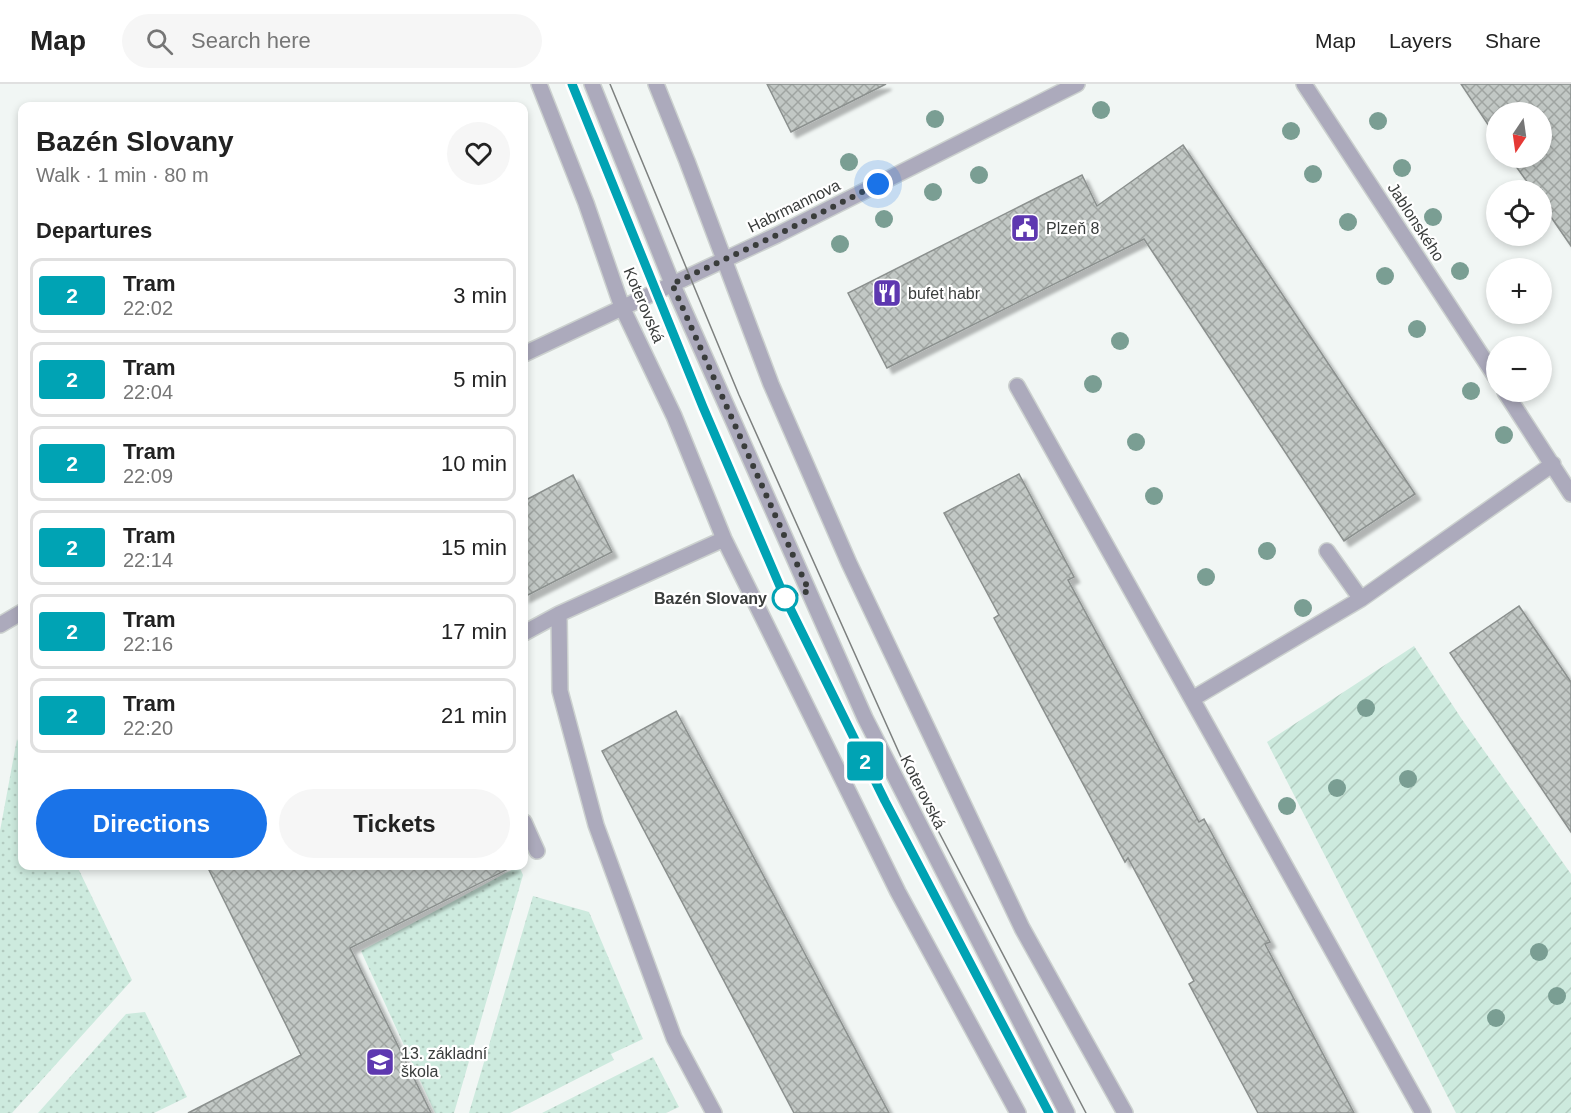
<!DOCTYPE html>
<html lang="en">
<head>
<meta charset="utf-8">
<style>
  body { margin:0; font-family:Helvetica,sans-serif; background:#f6f6f6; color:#222; height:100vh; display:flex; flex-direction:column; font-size:22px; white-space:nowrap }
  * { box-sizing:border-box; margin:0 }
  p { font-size:20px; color:#767676 }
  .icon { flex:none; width:33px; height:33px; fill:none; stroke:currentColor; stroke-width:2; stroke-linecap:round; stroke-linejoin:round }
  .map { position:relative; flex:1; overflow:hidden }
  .drawer { position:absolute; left:18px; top:18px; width:510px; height:768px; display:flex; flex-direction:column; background:#fff; border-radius:12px; box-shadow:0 3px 9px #0003 }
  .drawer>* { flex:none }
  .badge { padding:0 12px; border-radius:4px; font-size:21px; line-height:39px }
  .needle { width:39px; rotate:193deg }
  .buttons { position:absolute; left:1486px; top:18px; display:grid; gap:12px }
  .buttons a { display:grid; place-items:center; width:66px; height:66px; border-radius:50%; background:#fff; box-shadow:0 3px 9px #0003; font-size:30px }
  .you { position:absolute; width:30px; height:30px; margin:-15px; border:4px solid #fff; border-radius:50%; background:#1a73e8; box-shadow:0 0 0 9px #1a73e833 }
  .map>.badge { position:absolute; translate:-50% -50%; box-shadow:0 0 0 3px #fff }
  h2 { padding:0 18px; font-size:22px; line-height:54px }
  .round { display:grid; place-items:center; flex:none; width:63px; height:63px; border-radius:32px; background:#f6f6f6 }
  .headline { display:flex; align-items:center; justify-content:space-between; height:102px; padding:0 18px }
  h1 { font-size:28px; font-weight:600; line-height:45px }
  .action { display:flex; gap:12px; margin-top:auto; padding:12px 18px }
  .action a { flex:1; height:69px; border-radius:36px; background:#1a73e8; color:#fff; font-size:24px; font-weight:600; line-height:69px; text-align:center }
  .action a+a { background:#f6f6f6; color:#222 }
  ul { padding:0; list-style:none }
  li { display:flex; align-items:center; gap:18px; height:75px; margin:0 12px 9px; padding:0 6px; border:3px solid #e0e0e0; border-radius:12px }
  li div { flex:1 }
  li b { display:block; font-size:22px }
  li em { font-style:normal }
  li .badge { min-width:66px; font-weight:700; text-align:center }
  header { display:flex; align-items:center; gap:36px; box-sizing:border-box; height:84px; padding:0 30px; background:#fff; border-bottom:2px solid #e0e0e0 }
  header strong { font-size:28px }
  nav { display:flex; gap:33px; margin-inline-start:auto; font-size:21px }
  .search { width:420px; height:54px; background:#f6f6f6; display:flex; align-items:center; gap:15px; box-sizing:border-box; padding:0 21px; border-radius:33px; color:#767676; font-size:22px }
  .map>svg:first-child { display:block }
  .grass { fill:url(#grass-dots) }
  .garden { fill:url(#garden-furrows) }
  .building { fill:url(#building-cross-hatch); stroke:#8b908e; stroke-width:1.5; filter:url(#shadow) }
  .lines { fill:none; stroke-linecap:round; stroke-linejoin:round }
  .minor-casing { stroke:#ccd1cf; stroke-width:18 }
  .minor { stroke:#acaabc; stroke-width:15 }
  .tram { stroke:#7d807f; stroke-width:1.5 }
  .tree { fill:#7a9e93 }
  .line-casing { stroke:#fff; stroke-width:14 }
  .line { stroke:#00a3b4; stroke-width:9 }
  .walk { stroke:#393c3b; stroke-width:6; stroke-dasharray:0 10.8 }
  .stop-dot { fill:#fff; stroke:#00a3b4; stroke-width:3 }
  .labels { text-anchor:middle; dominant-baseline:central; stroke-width:4.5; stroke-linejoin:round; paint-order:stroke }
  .street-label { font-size:16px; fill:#393c3b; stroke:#fff }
  .poi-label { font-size:16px; fill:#393c3b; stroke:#fff; text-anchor:start }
  .stop-label { font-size:16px; font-weight:bold; fill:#393c3b; stroke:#fff; text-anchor:end }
</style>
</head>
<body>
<header>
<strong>Map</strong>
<div class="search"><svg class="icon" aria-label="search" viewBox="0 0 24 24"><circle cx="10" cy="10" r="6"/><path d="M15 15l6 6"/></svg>Search here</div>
<nav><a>Map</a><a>Layers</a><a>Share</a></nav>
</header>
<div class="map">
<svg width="1571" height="1029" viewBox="0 0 1571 1029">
  <defs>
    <pattern id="grass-dots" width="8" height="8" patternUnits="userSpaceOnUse" patternTransform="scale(1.5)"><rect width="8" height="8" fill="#cdeade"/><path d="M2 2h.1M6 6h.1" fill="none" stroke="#b1cabf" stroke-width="1.8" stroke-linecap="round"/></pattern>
    <pattern id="garden-furrows" width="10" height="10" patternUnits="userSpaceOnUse" patternTransform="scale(1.5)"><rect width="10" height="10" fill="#cdeade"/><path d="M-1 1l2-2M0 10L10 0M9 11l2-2" fill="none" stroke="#b1cabf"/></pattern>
    <pattern id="building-cross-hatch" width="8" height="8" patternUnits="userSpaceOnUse" patternTransform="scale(1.5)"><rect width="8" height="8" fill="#c2c8c5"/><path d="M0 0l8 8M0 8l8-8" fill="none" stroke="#9fa4a1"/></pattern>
    <filter id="shadow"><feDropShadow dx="5.5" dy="5.5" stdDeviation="1.5" flood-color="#0004"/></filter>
  </defs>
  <rect width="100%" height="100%" fill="#f1f6f4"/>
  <path class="grass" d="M 17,655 L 22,667 L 22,782 L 77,782 L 132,896 L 12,1029 L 0,1029 L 0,747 Z
    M 519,782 L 523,791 L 454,1029 L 435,1029 L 361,867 Z
    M 533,812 L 589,828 L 643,955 L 611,970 L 614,976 L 510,1029 L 469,1029 Z
    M 145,928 L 187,1013 L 154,1029 L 38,1029 L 126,930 Z
    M 653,973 L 679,1023 L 666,1029 L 542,1029 Z"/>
  <path class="garden" d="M 1414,562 L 1461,634 L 1571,790 L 1571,1029 L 1456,1029 L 1267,658 Z"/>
  <path class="building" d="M 767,0 L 886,0 L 791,48 Z
    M 1461,0 L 1571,0 L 1571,162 L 1542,120 L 1542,106 L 1533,106 L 1510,74 L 1542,74 L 1542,28 L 1497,28 L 1497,54 Z
    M 1183,61 L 1415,410 L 1344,457 L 1144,155 L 887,284 L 848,209 L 1082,91 L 1097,122 Z
    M 1019,390 L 1074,493 L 1068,496 L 1199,738 L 1204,735 L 1270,858 L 1265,860 L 1354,1029 L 1258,1029 L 1189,900 L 1194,897 L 1128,774 L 1125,778 L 994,534 L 999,531 L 944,429 Z
    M 573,391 L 612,468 L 524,513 L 524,417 Z
    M 1519,522 L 1571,598 L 1571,748 L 1450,569 Z
    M 676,627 L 805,870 L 889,1029 L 794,1029 L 602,667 Z
    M 207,782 L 514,782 L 350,864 L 431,1029 L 188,1029 L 301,971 Z"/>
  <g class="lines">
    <g class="minor-casing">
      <path id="minor" d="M 539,0 L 586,119 L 622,223 L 674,332 L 724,455 L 898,808 L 1018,1029
        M 592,0 L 672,199 L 865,634 L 1067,1029
        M 656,0 L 687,77 L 771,300 L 849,479 L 1022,844 L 1125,1029
        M 1304,0 L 1497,295
        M 524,270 L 777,151 L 1077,0
        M 1017,302 L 1192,615 L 1361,515 L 1553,380
        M 1505,308 L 1571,410
        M 1327,467 L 1361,515
        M 559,530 L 560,607 L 596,741 L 674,954 L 714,1029
        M 0,541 L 22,528
        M 524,549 L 559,530 L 724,455
        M 1192,615 L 1423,1029
        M 524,738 L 537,767"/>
    </g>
    <use href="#minor" class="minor"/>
    <path class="tram" d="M 572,0 L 703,323 L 785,514 L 885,717 L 1049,1029
      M 610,0 L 739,311 L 909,691 L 1086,1029"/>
  </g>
  <g class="tree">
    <circle cx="1101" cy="26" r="9"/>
    <circle cx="935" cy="35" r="9"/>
    <circle cx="1378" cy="37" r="9"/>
    <circle cx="1291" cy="47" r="9"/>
    <circle cx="849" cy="78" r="9"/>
    <circle cx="1402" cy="84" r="9"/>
    <circle cx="1313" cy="90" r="9"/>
    <circle cx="979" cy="91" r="9"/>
    <circle cx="933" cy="108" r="9"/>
    <circle cx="1433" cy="133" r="9"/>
    <circle cx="884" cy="135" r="9"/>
    <circle cx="1348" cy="138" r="9"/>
    <circle cx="840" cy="160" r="9"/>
    <circle cx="1460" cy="187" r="9"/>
    <circle cx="1385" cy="192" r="9"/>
    <circle cx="1417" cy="245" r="9"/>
    <circle cx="1120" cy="257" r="9"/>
    <circle cx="1093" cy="300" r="9"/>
    <circle cx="1471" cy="307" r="9"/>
    <circle cx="1504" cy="351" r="9"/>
    <circle cx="1136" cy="358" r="9"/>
    <circle cx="1154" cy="412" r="9"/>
    <circle cx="1267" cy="467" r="9"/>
    <circle cx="1206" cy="493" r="9"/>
    <circle cx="1303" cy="524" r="9"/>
    <circle cx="1366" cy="624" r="9"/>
    <circle cx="1408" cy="695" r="9"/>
    <circle cx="1337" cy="704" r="9"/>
    <circle cx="1287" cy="722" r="9"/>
    <circle cx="1539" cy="868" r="9"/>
    <circle cx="1557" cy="912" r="9"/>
    <circle cx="1496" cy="934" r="9"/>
  </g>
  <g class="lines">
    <g class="line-casing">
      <path id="line" d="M 572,0 L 703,323 L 785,514 L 885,717 L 1049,1029"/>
    </g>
    <use href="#line" class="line"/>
    <path class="walk" d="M 785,514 L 809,507 L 672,200 L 777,151 L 878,100"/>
  </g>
  <defs>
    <g id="civic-square" transform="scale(1.5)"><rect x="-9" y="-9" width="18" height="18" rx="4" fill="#5e38b0" stroke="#fff"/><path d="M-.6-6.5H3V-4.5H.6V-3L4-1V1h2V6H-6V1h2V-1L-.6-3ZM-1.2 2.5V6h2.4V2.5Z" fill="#fff"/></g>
    <g id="restaurant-square" transform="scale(1.5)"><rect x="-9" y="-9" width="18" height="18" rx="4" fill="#5e38b0" stroke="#fff"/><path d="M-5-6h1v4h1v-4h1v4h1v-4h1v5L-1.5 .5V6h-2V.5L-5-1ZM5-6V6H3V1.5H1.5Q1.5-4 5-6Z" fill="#fff"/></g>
    <g id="school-square" transform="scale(1.5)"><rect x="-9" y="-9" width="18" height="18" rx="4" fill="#5e38b0" stroke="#fff"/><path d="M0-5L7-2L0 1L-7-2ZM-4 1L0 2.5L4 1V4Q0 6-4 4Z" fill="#fff"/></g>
  </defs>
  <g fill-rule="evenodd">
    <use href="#civic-square" x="1025" y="144"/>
    <use href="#restaurant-square" x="887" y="209"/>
    <use href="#school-square" x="380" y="978"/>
  </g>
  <circle class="stop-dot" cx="785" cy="514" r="12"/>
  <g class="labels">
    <g class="street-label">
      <text transform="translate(794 122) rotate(-26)">Habrmannova</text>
      <text transform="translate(1416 138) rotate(57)">Jablonského</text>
      <text transform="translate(644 221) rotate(67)">Koterovská</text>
      <text transform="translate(923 708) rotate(63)">Koterovská</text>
    </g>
    <g class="poi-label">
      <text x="1046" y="144">Plzeň 8</text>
      <text x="908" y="209">bufet habr</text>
      <text x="401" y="969">13. základní<tspan x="401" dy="18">škola</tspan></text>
    </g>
    <g class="stop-label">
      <text x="767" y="514">Bazén Slovany</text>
    </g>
  </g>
</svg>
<div class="buttons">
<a><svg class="needle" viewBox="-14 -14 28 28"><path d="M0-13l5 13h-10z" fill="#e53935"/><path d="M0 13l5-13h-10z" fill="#767676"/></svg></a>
<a><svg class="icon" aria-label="locate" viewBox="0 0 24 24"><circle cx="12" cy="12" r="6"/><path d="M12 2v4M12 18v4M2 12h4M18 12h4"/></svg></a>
<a>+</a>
<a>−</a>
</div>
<div class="you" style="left:878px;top:100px"></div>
<b class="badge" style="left:865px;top:677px;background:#00a3b4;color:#fff">2</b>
<section class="drawer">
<div class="headline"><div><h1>Bazén Slovany</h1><p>Walk · 1 min · 80 m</p></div><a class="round"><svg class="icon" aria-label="heart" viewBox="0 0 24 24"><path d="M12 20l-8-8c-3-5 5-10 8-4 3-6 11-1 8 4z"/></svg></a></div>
<h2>Departures</h2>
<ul>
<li><span class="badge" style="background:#00a3b4;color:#fff">2</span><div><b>Tram</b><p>22:02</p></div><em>3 min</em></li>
<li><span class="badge" style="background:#00a3b4;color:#fff">2</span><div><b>Tram</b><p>22:04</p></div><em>5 min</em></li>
<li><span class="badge" style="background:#00a3b4;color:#fff">2</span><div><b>Tram</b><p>22:09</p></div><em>10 min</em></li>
<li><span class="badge" style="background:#00a3b4;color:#fff">2</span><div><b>Tram</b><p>22:14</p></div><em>15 min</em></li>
<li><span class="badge" style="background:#00a3b4;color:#fff">2</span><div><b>Tram</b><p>22:16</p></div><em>17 min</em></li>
<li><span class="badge" style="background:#00a3b4;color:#fff">2</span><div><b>Tram</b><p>22:20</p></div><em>21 min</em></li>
</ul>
<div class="action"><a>Directions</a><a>Tickets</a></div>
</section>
</div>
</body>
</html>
